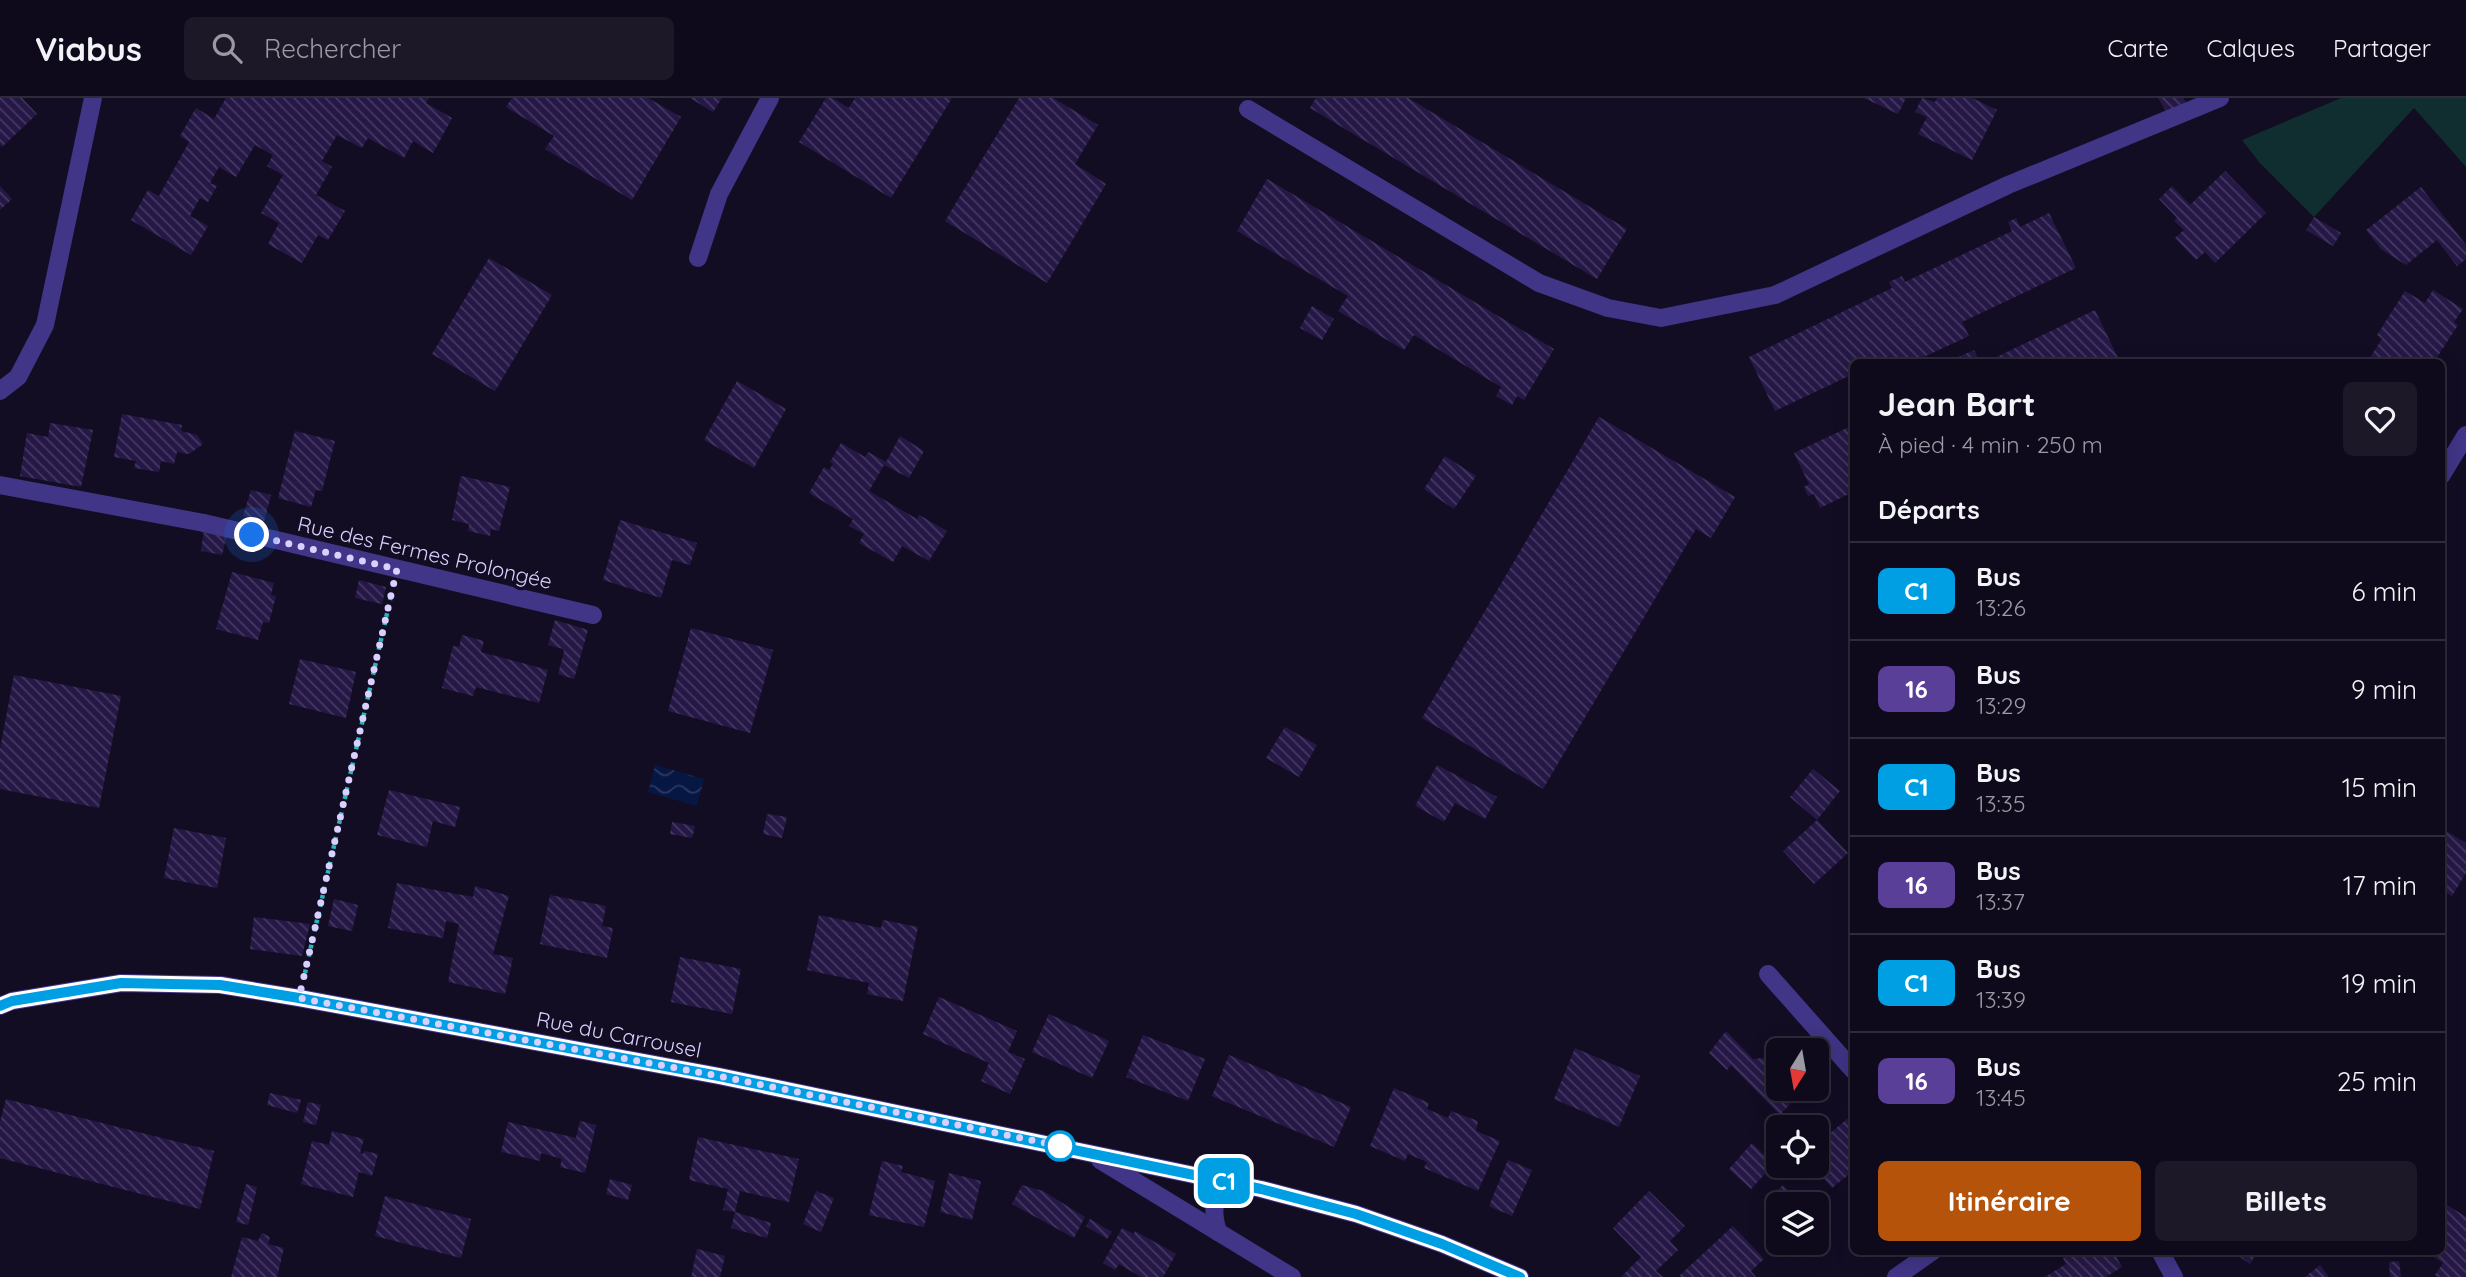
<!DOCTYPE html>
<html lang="fr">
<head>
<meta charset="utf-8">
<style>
  body { margin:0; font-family:Quicksand,sans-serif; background:#1c1828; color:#f1f3f6; height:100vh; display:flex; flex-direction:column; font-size:26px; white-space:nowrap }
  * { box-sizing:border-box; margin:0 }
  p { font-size:23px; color:#9b9aa3 }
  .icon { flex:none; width:38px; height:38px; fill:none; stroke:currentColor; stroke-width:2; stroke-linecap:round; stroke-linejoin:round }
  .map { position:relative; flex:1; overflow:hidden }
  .panel { position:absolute; left:1850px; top:261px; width:595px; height:896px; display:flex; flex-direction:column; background:#0e0a1b; border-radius:10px; box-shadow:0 4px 18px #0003,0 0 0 2px #2e2b3a }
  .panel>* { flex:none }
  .badge { padding:0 14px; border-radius:10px; font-size:24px; line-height:46px }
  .needle { width:46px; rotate:191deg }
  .fabs { position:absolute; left:1766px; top:940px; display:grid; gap:14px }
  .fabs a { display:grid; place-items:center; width:63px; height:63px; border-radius:10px; background:#0e0a1b; box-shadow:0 4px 18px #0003,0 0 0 2px #2e2b3a; font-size:35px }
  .you { position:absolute; width:35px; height:35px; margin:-18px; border:5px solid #fff; border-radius:50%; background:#1a73e8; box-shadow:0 0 0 10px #1a73e833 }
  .map>.badge { position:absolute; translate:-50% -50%; box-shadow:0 0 0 4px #fff }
  h2 { padding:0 28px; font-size:26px; line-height:63px }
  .round { display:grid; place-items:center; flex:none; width:74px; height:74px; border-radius:10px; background:#1c1828 }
  .headline { display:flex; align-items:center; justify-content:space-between; height:119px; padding:0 28px }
  h1 { font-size:33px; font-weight:700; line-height:52px }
  .action { display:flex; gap:14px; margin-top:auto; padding:14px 28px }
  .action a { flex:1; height:80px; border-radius:10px; background:#b45309; color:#fff; font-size:28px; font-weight:700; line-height:80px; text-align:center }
  .action a+a { background:#1c1828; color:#f1f3f6 }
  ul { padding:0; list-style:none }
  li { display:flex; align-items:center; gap:21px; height:98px; padding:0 28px; border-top:2px solid #2e2b3a }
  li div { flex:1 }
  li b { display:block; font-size:26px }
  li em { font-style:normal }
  li .badge { min-width:77px; font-weight:700; text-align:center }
  header { display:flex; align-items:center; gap:42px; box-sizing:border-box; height:98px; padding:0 35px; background:#0e0a1b; border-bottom:2px solid #2e2b3a }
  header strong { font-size:33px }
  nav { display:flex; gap:38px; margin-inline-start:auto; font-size:24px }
  .search { width:490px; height:63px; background:#1c1828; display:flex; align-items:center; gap:18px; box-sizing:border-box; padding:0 24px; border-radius:10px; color:#9b9aa3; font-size:26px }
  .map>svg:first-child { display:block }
  .green { fill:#102d2f }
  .water { fill:url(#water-waves) }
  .building { fill:url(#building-back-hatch) }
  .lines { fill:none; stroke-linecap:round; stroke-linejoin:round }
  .path { stroke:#28b6bb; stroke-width:4.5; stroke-dasharray:3.5 5; stroke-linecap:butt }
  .service { stroke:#403586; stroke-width:18 }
  .minor { stroke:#403586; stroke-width:18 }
  .tertiary { stroke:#403586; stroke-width:18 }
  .line-casing { stroke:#fff; stroke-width:16 }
  .line { stroke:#009ee3; stroke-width:10 }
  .walk { stroke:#dad0ff; stroke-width:7; stroke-dasharray:0 12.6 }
  .stop-dot { fill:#fff; stroke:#009ee3; stroke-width:3.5 }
  .labels { text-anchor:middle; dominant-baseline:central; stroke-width:7; stroke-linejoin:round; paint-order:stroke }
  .street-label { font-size:21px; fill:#dad0ff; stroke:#130d24 }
</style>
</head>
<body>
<header>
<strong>Viabus</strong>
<div class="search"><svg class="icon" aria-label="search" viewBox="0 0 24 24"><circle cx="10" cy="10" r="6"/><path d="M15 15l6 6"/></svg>Rechercher</div>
<nav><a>Carte</a><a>Calques</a><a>Partager</a></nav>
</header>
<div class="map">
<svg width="2466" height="1179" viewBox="0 0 2466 1179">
  <defs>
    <pattern id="water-waves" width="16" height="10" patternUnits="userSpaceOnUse" patternTransform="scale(1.75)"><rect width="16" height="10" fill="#071743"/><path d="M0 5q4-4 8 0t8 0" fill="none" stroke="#2b385f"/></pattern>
    <pattern id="building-back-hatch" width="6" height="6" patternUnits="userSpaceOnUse" patternTransform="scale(1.75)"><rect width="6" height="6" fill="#261846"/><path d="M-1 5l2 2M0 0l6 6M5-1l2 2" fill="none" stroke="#453962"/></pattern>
  </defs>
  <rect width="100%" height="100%" fill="#130d24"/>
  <path class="green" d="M 2341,0 L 2466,0 L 2466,69 L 2414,10 L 2314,119 L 2259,64 L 2242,42 Z"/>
  <path class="water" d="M 655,667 L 704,681 L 697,708 L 648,694 Z"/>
  <path class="building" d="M 0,0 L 22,0 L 37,16 L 2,49 L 0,46 Z
    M 226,0 L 429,0 L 426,5 L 452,20 L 433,55 L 413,43 L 404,60 L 368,40 L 362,50 L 337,37 L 322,63 L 332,69 L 316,97 L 345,113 L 328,142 L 318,137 L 302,165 L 268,146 L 279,125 L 261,115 L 283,77 L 267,68 L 273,57 L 255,47 L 236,79 L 219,69 L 210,85 L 217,88 L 208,104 L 200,100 L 190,118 L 208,128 L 191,157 L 131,122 L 148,92 L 159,98 L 189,44 L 180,38 L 196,10 L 214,21 Z
    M 512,0 L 648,0 L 681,19 L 632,102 L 545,51 L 554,38 L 506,9 Z
    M 690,0 L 722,0 L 713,14 Z
    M 826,0 L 832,0 L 849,10 L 855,0 L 952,0 L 891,100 L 799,44 Z
    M 1019,0 L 1053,0 L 1098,27 L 1075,66 L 1106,86 L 1047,185 L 945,123 Z
    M 1316,0 L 1408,0 L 1627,131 L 1597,181 L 1310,10 Z
    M 1864,0 L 1906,0 L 1898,16 Z
    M 1922,0 L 1935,4 L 1937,0 L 1972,0 L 1997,12 L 1972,62 L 1918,36 L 1927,19 L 1915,14 Z
    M 2158,0 L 2183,0 L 2187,6 L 2168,17 Z
    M 2225,73 L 2266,115 L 2215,165 L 2205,154 L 2196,162 L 2175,140 L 2184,132 L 2174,123 L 2177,120 L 2159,101 L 2172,88 L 2190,107 Z
    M 1267,81 L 1554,251 L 1524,302 L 1517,298 L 1512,307 L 1496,298 L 1501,289 L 1414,237 L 1404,252 L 1338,213 L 1348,198 L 1237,133 Z
    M 0,88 L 12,101 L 0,112 Z
    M 2421,89 L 2466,147 L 2466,161 L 2457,168 L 2437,142 L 2406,167 L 2381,151 L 2366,132 Z
    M 2049,115 L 2076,170 L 1962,224 L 1969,238 L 1913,264 L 1894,264 L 1891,258 L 1878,264 L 1853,264 L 1853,276 L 1775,313 L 1749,259 L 1892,190 L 1889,184 L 1902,178 L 1905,184 L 2012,133 L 2008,124 L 2016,120 L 2020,129 Z
    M 2314,119 L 2341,135 L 2333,148 L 2306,132 Z
    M 489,160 L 552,197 L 495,293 L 432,256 Z
    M 2433,192 L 2463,211 L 2454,224 L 2458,227 L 2434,264 L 2367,264 L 2382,241 L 2377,237 L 2405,193 L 2425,205 Z
    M 1312,208 L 1334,221 L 1322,242 L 1300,230 Z
    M 2095,212 L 2120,264 L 1986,264 Z
    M 1974,252 L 1980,264 L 1947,264 Z
    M 737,283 L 786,311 L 754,370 L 704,342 Z
    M 122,316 L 182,327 L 181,333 L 197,337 L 203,346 L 189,356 L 177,354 L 174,366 L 161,363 L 159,374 L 134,370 L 136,363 L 114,359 Z
    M 1599,319 L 1735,399 L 1711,440 L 1696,431 L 1543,691 L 1422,620 Z
    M 50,325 L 93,332 L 81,389 L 20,378 L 27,335 L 48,339 Z
    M 1853,327 L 1853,394 L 1820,410 L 1814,396 L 1808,398 L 1804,389 L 1809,386 L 1794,355 Z
    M 295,333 L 335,343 L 322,393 L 316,392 L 311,409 L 278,400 Z
    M 900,338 L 924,353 L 909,380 L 884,367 L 869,393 L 917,421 L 919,417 L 947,433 L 929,463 L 902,448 L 893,464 L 859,445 L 864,436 L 849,428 L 853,421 L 809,395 L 824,369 L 829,372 L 833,366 L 830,364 L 841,345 L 865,359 L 868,354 L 886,364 Z
    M 1445,358 L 1476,378 L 1454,411 L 1424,391 Z
    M 461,378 L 510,389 L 499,433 L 491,431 L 490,438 L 468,433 L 469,426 L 452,422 Z
    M 251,392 L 271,397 L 264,424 L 243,418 Z
    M 620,422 L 697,445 L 690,467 L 672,462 L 661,500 L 603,482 Z
    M 204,431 L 227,437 L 222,457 L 201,453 Z
    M 232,474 L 274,485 L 271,497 L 276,498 L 269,525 L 263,524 L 258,542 L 216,531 Z
    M 359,482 L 386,489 L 382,506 L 355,500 Z
    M 555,522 L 588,532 L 574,581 L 558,576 L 564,554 L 563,551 L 548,547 Z
    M 691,530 L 773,552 L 750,635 L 668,613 Z
    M 462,537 L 484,543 L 481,554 L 548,572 L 539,605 L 476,589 L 473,598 L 442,590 L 453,548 L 459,549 Z
    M 300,561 L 356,574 L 346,620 L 289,606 Z
    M 14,577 L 121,598 L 99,710 L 0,691 L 0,651 Z
    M 1285,629 L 1317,647 L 1299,679 L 1266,660 Z
    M 1437,667 L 1497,699 L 1485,721 L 1455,705 L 1444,724 L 1415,708 Z
    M 1813,671 L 1840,693 L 1817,722 L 1790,699 Z
    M 389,692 L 460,709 L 455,729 L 433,723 L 427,749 L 377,737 Z
    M 767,716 L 787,719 L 782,740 L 763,736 Z
    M 1817,722 L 1848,755 L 1814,786 L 1783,753 Z
    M 672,724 L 695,728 L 692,740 L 670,736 Z
    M 174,730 L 226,740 L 217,790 L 164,780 Z
    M 2441,730 L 2466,745 L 2466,775 L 2452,798 L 2441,792 Z
    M 397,785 L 473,799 L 475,788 L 509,798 L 493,856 L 513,860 L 505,896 L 448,884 L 459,826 L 446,823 L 443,840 L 388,830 Z
    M 550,797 L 606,808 L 602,828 L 613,830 L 607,860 L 540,846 Z
    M 334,801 L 358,807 L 352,833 L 328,828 Z
    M 819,817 L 881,830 L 883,822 L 918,829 L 903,903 L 867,896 L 869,885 L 807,872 Z
    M 254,819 L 310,826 L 302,858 L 250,851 Z
    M 680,859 L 741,871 L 732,916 L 671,904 Z
    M 939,899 L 1017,933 L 1008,954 L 1025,961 L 1010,996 L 981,983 L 989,965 L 923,936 Z
    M 1049,916 L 1109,943 L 1092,980 L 1032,954 Z
    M 1726,933 L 1753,961 L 1764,960 L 1779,941 L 1789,952 L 1778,952 L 1778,990 L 1805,990 L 1780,1017 L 1731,967 L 1727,972 L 1709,955 Z
    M 1143,937 L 1205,961 L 1188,1003 L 1126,979 Z
    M 1575,950 L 1640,978 L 1619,1029 L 1554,1001 Z
    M 1229,957 L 1351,1009 L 1334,1049 L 1212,998 Z
    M 1394,990 L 1429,1005 L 1427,1011 L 1448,1020 L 1451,1013 L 1478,1023 L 1476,1033 L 1500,1043 L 1478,1093 L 1424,1070 L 1427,1064 L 1408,1056 L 1405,1063 L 1370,1048 Z
    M 270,995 L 301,1002 L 297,1015 L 267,1007 Z
    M 6,1001 L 214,1053 L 200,1111 L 0,1060 L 0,1024 Z
    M 308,1004 L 321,1007 L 316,1027 L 303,1024 Z
    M 1853,1016 L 1853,1073 L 1832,1090 L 1813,1068 L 1816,1068 L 1816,1047 Z
    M 580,1023 L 596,1027 L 585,1075 L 560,1069 L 562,1061 L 541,1055 L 540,1063 L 501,1054 L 508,1024 L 576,1040 Z
    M 332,1033 L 364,1041 L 360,1055 L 363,1056 L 364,1053 L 378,1056 L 372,1078 L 359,1074 L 353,1099 L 301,1086 L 312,1043 L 329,1047 Z
    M 698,1039 L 799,1061 L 789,1104 L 740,1093 L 735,1114 L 723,1112 L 728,1091 L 689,1082 Z
    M 1752,1045 L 1774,1066 L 1751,1091 L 1729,1071 Z
    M 1508,1062 L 1532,1072 L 1512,1118 L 1489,1108 Z
    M 882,1063 L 903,1068 L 901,1074 L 935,1083 L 924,1129 L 869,1117 Z
    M 949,1075 L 981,1083 L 972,1122 L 940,1114 Z
    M 610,1081 L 632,1087 L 628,1102 L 606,1096 Z
    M 246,1086 L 257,1089 L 248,1127 L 236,1124 Z
    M 1022,1087 L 1043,1093 L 1085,1119 L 1074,1140 L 1012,1106 Z
    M 1783,1087 L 1794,1100 L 1801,1095 L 1810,1106 L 1783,1106 L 1774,1095 Z
    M 816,1093 L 834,1100 L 821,1134 L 803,1126 Z
    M 1649,1093 L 1685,1128 L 1670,1143 L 1678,1152 L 1656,1173 L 1663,1179 L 1621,1179 L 1641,1159 L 1613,1130 Z
    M 385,1098 L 471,1121 L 461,1160 L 375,1138 Z
    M 2441,1103 L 2466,1119 L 2466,1179 L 2439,1179 L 2435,1177 L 2443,1165 L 2424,1153 L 2441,1153 Z
    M 735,1114 L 771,1125 L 767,1140 L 731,1130 Z
    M 1090,1121 L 1112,1134 L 1107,1141 L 1086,1128 Z
    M 1733,1128 L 1764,1161 L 1751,1173 L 1756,1179 L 1681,1179 L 1680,1177 Z
    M 1122,1130 L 1134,1136 L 1135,1133 L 1176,1156 L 1163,1179 L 1141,1179 L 1119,1166 L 1115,1172 L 1103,1165 Z
    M 262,1135 L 270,1139 L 268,1146 L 284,1150 L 277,1179 L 231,1179 L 242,1139 L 258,1143 Z
    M 697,1151 L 725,1158 L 720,1179 L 691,1179 Z
    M 2075,1153 L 2113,1153 L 2122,1169 L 2106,1179 L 2045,1179 L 2066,1166 L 2063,1160 Z
    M 2231,1153 L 2258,1153 L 2250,1166 Z
    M 2399,1163 L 2401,1179 L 2390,1179 L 2389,1164 Z
    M 2320,1167 L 2329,1179 L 2305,1179 Z"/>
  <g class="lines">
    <path class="path" d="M 305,875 L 391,498"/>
    <path class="service" d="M 1248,11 L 1539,185 L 1608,210 L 1661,220 L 1775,197 L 2008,87 L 2220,0
      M 204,425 L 593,517
      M 1768,876 L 1853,972
      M 1896,1179 L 1933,1153"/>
    <path class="minor" d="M 698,160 L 719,96 L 770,0
      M 0,293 L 18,279 L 45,227 L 93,0
      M 0,387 L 204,425
      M 1218,1134 C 1211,1110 1214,1105 1226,1084"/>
    <path class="tertiary" d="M 2441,378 L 2466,337
      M 0,908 L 12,903 L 121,885 L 221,887 L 299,900 L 719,978 L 1261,1091 L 1356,1116 L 1442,1146 L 1520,1179
      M 1100,1062 L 1292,1179
      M 2160,1153 L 2174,1179"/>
  </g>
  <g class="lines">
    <g class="line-casing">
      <path id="line" d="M 0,908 L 12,903 L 121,885 L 220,887 L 299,900 L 719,978 L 1261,1091 L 1356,1116 L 1442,1146 L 1520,1179"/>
    </g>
    <use href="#line" class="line"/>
    <path class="walk" d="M 252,437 L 397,471 L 299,900 L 719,978 L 1060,1048"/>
  </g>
  <circle class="stop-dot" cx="1060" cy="1048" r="14"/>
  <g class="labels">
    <g class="street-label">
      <text transform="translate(425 454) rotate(13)">Rue des Fermes Prolongée</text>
      <text transform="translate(619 936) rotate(11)">Rue du Carrousel</text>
    </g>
  </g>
</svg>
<div class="fabs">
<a><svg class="needle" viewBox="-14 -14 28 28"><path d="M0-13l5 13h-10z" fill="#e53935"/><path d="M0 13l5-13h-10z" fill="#9b9aa3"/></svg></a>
<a><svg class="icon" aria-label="locate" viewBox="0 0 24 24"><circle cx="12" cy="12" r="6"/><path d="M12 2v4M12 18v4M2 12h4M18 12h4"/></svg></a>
<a><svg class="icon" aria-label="layers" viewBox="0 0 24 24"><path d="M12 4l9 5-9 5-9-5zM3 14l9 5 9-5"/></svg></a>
</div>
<div class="you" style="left:252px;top:437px"></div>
<b class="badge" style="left:1224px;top:1083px;background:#009ee3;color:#fff">C1</b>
<section class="panel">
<div class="headline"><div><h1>Jean Bart</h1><p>À pied · 4 min · 250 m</p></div><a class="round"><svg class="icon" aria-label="heart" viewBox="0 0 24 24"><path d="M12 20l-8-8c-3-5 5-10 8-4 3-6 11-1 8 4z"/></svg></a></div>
<h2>Départs</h2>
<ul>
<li><span class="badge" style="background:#009ee3;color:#fff">C1</span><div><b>Bus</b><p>13:26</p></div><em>6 min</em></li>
<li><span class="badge" style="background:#5a3f99;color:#fff">16</span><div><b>Bus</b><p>13:29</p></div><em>9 min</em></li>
<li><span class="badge" style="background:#009ee3;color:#fff">C1</span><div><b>Bus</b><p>13:35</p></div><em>15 min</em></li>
<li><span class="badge" style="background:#5a3f99;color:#fff">16</span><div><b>Bus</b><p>13:37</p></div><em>17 min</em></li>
<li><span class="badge" style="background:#009ee3;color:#fff">C1</span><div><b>Bus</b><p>13:39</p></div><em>19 min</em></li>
<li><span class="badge" style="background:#5a3f99;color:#fff">16</span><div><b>Bus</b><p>13:45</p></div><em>25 min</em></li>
</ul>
<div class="action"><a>Itinéraire</a><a>Billets</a></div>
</section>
</div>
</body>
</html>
